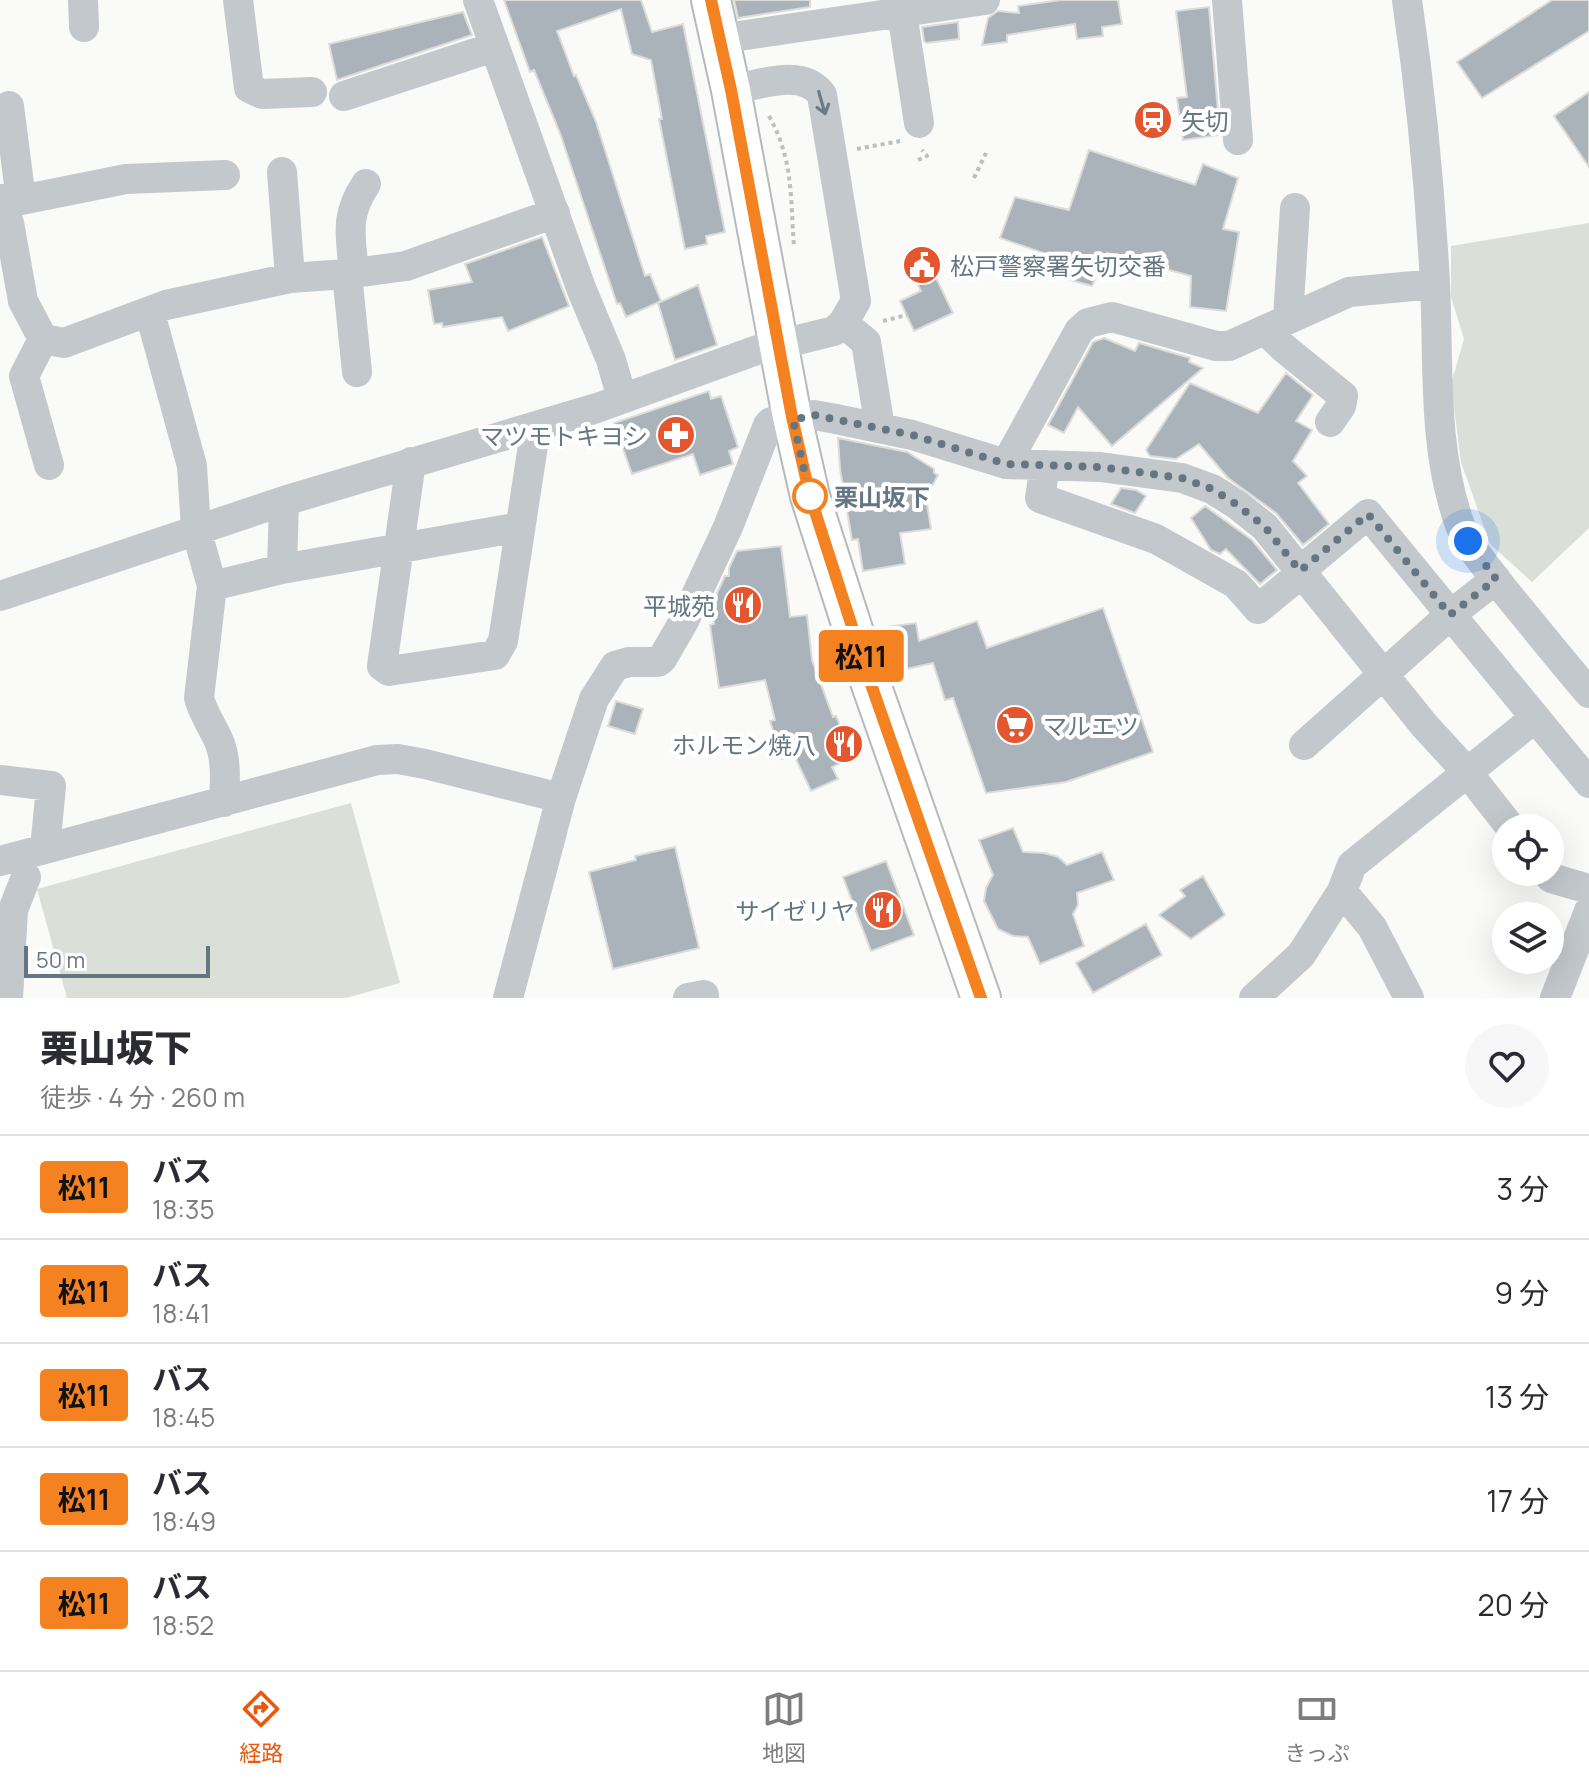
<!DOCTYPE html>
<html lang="ja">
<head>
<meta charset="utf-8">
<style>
  body { margin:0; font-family:Manrope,"Noto Sans JP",sans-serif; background:#f7f7f7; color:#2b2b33; height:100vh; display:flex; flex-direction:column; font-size:30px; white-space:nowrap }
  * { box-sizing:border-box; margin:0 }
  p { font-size:26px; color:#7c7c81 }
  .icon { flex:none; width:44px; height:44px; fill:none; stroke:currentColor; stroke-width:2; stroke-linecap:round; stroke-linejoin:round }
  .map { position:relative; height:998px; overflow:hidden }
  .sheet { display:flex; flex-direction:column; background:#fff; flex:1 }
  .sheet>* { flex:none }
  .badge { padding:0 16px; border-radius:6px; font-size:28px; line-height:52px }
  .fabs { position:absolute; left:1492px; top:814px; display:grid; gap:16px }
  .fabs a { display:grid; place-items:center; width:72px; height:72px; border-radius:50%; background:#fff; box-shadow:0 8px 32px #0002; font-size:40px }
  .scale { position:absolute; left:24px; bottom:20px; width:186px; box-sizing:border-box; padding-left:8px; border:4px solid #657683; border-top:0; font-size:22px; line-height:28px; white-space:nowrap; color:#657683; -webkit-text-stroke:6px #fff; paint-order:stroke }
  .you { position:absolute; width:40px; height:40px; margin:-20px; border:6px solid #fff; border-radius:50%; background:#1a73e8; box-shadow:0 0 0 12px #1a73e833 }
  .map>.badge { position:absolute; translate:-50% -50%; box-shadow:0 0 0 4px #fff }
  .round { display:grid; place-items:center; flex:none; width:84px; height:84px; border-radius:42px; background:#f7f7f7 }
  .summary { display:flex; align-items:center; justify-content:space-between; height:136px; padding:0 40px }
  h1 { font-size:38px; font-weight:800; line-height:60px }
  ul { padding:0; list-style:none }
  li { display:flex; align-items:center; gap:24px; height:104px; padding:0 40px; border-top:2px solid #e1e1e2 }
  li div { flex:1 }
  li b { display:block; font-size:30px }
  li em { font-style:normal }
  li .badge { min-width:88px; font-weight:700; text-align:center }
  .tab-bar { display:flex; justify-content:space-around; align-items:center; height:112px; border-top:2px solid #e1e1e2; background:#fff; font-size:22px; color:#7c7c81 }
  .tab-bar a { display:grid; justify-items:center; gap:4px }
  .tab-bar .on { color:#ea580c }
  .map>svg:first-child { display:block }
  .green { fill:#dadfd7 }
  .building { fill:#aab3b9; stroke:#dcdcda; stroke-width:2 }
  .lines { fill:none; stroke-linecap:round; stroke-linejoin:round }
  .major-casing { stroke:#b5babe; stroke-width:42 }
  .path { stroke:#bbbfc2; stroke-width:4; stroke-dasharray:4 4; stroke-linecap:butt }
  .minor { stroke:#c3c8cc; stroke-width:30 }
  .major { stroke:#fff; stroke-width:38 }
  .oneway { stroke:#6a7a87 }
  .line-casing { stroke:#fff; stroke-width:18 }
  .line { stroke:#f58220; stroke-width:12 }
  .walk { stroke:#657683; stroke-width:8; stroke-dasharray:0 14.4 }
  .stop-dot { fill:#fff; stroke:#f58220; stroke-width:4 }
  .labels { text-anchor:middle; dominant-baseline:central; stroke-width:8; stroke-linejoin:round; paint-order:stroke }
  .poi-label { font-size:24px; fill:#657683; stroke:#fff; text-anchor:end }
  .stop-label { font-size:24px; font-weight:bold; fill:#657683; stroke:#fff; text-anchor:start }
</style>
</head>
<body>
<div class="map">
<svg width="1589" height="998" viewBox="0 0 1589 998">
  <rect width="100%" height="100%" fill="#fafaf8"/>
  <path class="green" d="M 1589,223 L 1589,528 L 1532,582 L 1490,544 L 1461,462 L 1451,384 L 1464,339 L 1451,297 L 1451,246 Z
    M 351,803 L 400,983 L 346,998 L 67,998 L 37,889 Z"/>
  <path class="building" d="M 504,0 L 641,0 L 652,32 L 683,24 L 725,232 L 706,236 L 707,244 L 685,249 L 659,119 L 662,119 L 651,60 L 632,54 L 621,9 L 557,31 L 574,76 L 576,75 L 596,122 L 645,276 L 650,274 L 661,301 L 626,317 L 620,303 L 617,304 L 560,133 L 534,70 L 530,72 Z
    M 734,0 L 810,0 L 810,7 L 738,18 Z
    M 1061,0 L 1118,0 L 1122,24 L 1102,27 L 1103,36 L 1077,39 L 1075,24 L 1007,35 L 1007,42 L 982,45 L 988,18 L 998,11 L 1019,13 L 1018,6 Z
    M 1552,0 L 1589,0 L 1589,31 L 1482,98 L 1457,62 Z
    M 1209,7 L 1220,135 L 1183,140 L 1177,98 L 1187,97 L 1176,11 Z
    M 463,12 L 472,35 L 337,80 L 329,44 Z
    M 958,22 L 959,39 L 926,43 L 924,41 L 922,27 Z
    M 1589,92 L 1589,167 L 1554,116 Z
    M 1089,150 L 1195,185 L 1203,164 L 1238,178 L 1223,229 L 1239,232 L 1226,311 L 1190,307 L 1191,276 L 1107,253 L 1092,286 L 1067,279 L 1075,264 L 1000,238 L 1015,197 L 1069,210 Z
    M 542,237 L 569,306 L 508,331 L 502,317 L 443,327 L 442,323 L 434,324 L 428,290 L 472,282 L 465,264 Z
    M 924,253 L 953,313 L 914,331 L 900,301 L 921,291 L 906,262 Z
    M 698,285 L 717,345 L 675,360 L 658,303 Z
    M 1104,338 L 1135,351 L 1139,343 L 1190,358 L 1189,362 L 1203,368 L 1112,446 L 1078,407 L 1064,433 L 1048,425 L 1093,342 Z
    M 1286,373 L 1313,395 L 1296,421 L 1312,430 L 1293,461 L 1307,476 L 1298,483 L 1329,524 L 1303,545 L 1276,513 L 1228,478 L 1199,444 L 1176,459 L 1150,456 L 1146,450 L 1190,383 L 1258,413 Z
    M 709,391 L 711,399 L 721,396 L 738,447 L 729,451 L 733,464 L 700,475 L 693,454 L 632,474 L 614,423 Z
    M 838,438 L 907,452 L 934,469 L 934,473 L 938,475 L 926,498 L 931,529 L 900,533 L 905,564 L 863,571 L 858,539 L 852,540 L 840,469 Z
    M 1121,488 L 1136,490 L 1146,496 L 1135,513 L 1111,504 Z
    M 1205,506 L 1252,540 L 1277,570 L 1260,584 L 1226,549 L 1220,554 L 1211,550 L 1191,518 Z
    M 781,546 L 790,617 L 807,615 L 812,660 L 833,717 L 836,716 L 844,735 L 851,732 L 861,754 L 832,767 L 838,779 L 811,791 L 794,755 L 782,759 L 770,721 L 775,720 L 765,680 L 719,688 L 710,625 L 714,624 L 712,604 L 725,576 L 729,576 L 729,568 L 737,551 Z
    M 1103,608 L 1153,752 L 1066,782 L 986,793 L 953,698 L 945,700 L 933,663 L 902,670 L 898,655 L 889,657 L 878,628 L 916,623 L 919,641 L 977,621 L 987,648 Z
    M 616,701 L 643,709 L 635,734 L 608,726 Z
    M 1013,828 L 1023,852 L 1044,853 L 1058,857 L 1067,865 L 1102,852 L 1114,880 L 1077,893 L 1078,905 L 1073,914 L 1084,946 L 1040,964 L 1028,937 L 1013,936 L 998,929 L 984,901 L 986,888 L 993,875 L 979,840 Z
    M 675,847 L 699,948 L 613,969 L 589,872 L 636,860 L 635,856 Z
    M 886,861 L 914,935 L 871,951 L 843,877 Z
    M 1203,876 L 1225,915 L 1191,939 L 1159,915 L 1185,896 L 1180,890 Z
    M 1146,924 L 1162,955 L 1093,993 L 1076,963 Z"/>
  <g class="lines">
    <g class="major-casing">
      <path id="major" d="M 711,0 L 731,90 L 792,417 L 810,496 L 866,670 L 981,998"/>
    </g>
    <path class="path" d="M 769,116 C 794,161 790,197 794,246
      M 857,149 L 900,141
      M 918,160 L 927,156 L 922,150
      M 974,178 L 986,153
      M 883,321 L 907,315"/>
    <path class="minor" d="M 83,0 L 84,27
      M 238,0 L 249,88 L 262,94 L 312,92
      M 478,0 L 581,288 L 611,360 L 622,398
      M 900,0 L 919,123
      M 1227,0 L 1238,140
      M 1407,0 C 1421,94 1430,189 1435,284 C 1439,363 1432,448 1460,525 C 1469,548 1489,570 1504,590 C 1532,624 1560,659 1589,693
      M 719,39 L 985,0
      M 344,96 L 494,47
      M 9,106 L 21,200
      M 282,172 L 290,278
      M 0,199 L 21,200 L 126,179 L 225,175
      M 0,204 L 9,223 L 23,301 L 43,339 L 64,343 L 166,305 L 290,278 L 347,274 L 406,266 L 555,213
      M 354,273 C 351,236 344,217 366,184
      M 347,274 L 357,372
      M 150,313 L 192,466 L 196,529 L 212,586 L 199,698 C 203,713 211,724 218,739 C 227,758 225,781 224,802
      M 1288,318 L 1295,208
      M 843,323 L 866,342 L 880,428
      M 1266,331 L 1285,349 L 1343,396 L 1341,406 L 1330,422
      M 43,339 L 24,376 L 49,465
      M 793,420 L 814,415 L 836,419 L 912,435 L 1006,464 L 1100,467 L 1182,478 L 1212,489 L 1236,504 L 1265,527 L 1424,725 L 1467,772 L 1511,828
      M 411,462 L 382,666 L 389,671 L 495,655 L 503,641 L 536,426
      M 1006,464 L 1079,331 L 1088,323 L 1112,317 L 1216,346 L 1229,346 L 1349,292 L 1435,284
      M 1045,465 L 1040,498 L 1156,539 L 1236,584 L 1258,609 L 1302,573
      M 282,569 L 284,501
      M 1300,571 L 1368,514 L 1589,783
      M 212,586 L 282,569 L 520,527
      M 0,596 L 284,501 L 597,408 L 757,350 L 834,331 L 843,323 L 856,301 L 822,95 C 803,67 759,85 731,90
      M 1304,745 L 1450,615 L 1496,579
      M 0,780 L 51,786 L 45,849
      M 0,861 L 377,760 L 398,759 L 425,764 L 561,798
      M 1546,872 L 1551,878 L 1589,889
      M 1342,891 L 1372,927 L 1409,998
      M 8,998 L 13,910 L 26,877
      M 508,998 L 561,798 L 594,699 L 615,666 L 629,662 L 658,662 L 662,659 L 684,621 L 728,527 L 768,425 L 771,422 L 792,417
      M 688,998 L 704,995
      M 1254,998 L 1301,955 L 1342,891 L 1352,865 L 1535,718
      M 1555,998 L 1589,911"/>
    <use href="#major" class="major"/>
  </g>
  <defs><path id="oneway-shaft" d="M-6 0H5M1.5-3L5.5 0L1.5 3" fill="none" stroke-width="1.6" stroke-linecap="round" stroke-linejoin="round" transform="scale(2)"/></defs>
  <use class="oneway" href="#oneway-shaft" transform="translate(822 103) rotate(74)"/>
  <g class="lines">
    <g class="line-casing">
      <path id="line" d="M 711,0 L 731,90 L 792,417 L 810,496 L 866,670 L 981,998"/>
    </g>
    <use href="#line" class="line"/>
    <path class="walk" d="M 810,496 L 793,420 L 814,415 L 858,424 L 912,435 L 1006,464 L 1100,467 L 1182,478 L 1212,489 L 1236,504 L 1265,527 L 1300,571 L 1368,514 L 1450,615 L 1496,579 L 1468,541"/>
  </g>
  <defs>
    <g id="station-disc" transform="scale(2)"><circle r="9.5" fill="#e4572e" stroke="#fff"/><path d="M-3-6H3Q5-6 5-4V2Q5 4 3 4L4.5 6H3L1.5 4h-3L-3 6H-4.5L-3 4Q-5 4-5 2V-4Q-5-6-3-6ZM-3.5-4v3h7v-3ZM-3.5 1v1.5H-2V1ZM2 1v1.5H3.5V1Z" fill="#fff"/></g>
    <g id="civic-disc" transform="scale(2)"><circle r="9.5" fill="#e4572e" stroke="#fff"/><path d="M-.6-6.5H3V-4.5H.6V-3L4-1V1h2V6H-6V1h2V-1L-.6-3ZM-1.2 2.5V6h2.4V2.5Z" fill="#fff"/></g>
    <g id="pharmacy-disc" transform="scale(2)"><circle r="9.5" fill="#e4572e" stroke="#fff"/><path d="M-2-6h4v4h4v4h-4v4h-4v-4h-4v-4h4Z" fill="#fff"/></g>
    <g id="restaurant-disc" transform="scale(2)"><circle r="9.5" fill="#e4572e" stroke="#fff"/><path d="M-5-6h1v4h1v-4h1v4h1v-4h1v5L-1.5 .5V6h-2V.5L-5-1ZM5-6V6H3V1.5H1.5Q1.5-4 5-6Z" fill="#fff"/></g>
    <g id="supermarket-disc" transform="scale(2)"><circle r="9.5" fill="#e4572e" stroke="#fff"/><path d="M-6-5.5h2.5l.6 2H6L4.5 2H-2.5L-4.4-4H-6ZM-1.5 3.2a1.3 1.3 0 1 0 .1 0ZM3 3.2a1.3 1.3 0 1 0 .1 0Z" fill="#fff"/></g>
  </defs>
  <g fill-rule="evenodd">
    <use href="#station-disc" x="1153" y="120"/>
    <use href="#civic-disc" x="922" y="265"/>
    <use href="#pharmacy-disc" x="676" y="435"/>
    <use href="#restaurant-disc" x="743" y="605"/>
    <use href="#supermarket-disc" x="1015" y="725"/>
    <use href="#restaurant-disc" x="844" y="744"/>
    <use href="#restaurant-disc" x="883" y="910"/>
  </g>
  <circle class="stop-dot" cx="810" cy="496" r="16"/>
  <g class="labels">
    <g class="poi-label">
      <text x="1181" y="120" text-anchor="start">矢切</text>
      <text x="950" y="265" text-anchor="start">松戸警察署矢切交番</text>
      <text x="648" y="435">マツモトキヨシ</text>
      <text x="715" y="605">平城苑</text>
      <text x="1043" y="725" text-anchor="start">マルエツ</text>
      <text x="816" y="744">ホルモン焼八</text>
      <text x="855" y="910">サイゼリヤ</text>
    </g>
    <g class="stop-label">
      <text x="834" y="496">栗山坂下</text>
    </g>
  </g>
</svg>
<div class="fabs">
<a><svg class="icon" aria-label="locate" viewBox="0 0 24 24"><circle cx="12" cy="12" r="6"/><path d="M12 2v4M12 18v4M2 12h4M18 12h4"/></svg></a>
<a><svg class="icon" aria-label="layers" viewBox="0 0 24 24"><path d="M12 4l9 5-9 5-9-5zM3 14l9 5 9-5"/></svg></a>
</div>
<div class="scale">50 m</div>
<div class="you" style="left:1468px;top:541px"></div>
<b class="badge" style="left:861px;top:656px;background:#f58220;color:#111">松11</b>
</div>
<section class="sheet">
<div class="summary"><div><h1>栗山坂下</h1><p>徒歩 · 4 分 · 260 m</p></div><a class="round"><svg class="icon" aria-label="heart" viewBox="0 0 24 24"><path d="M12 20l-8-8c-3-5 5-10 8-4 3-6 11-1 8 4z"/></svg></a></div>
<ul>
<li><span class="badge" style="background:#f58220;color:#111">松11</span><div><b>バス</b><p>18:35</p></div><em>3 分</em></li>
<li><span class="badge" style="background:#f58220;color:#111">松11</span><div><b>バス</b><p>18:41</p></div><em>9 分</em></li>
<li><span class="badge" style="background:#f58220;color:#111">松11</span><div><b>バス</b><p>18:45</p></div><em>13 分</em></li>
<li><span class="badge" style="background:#f58220;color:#111">松11</span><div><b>バス</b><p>18:49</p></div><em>17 分</em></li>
<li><span class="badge" style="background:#f58220;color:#111">松11</span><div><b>バス</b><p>18:52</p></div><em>20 分</em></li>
</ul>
</section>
<nav class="tab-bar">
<a class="on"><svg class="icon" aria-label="directions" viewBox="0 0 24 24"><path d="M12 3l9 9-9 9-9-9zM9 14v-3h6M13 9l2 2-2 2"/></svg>経路</a>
<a><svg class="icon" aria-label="map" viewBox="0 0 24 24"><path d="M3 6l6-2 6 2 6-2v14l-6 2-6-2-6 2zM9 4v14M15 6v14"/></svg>地図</a>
<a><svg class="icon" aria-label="tickets" viewBox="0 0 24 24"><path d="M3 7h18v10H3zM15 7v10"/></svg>きっぷ</a>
</nav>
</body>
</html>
